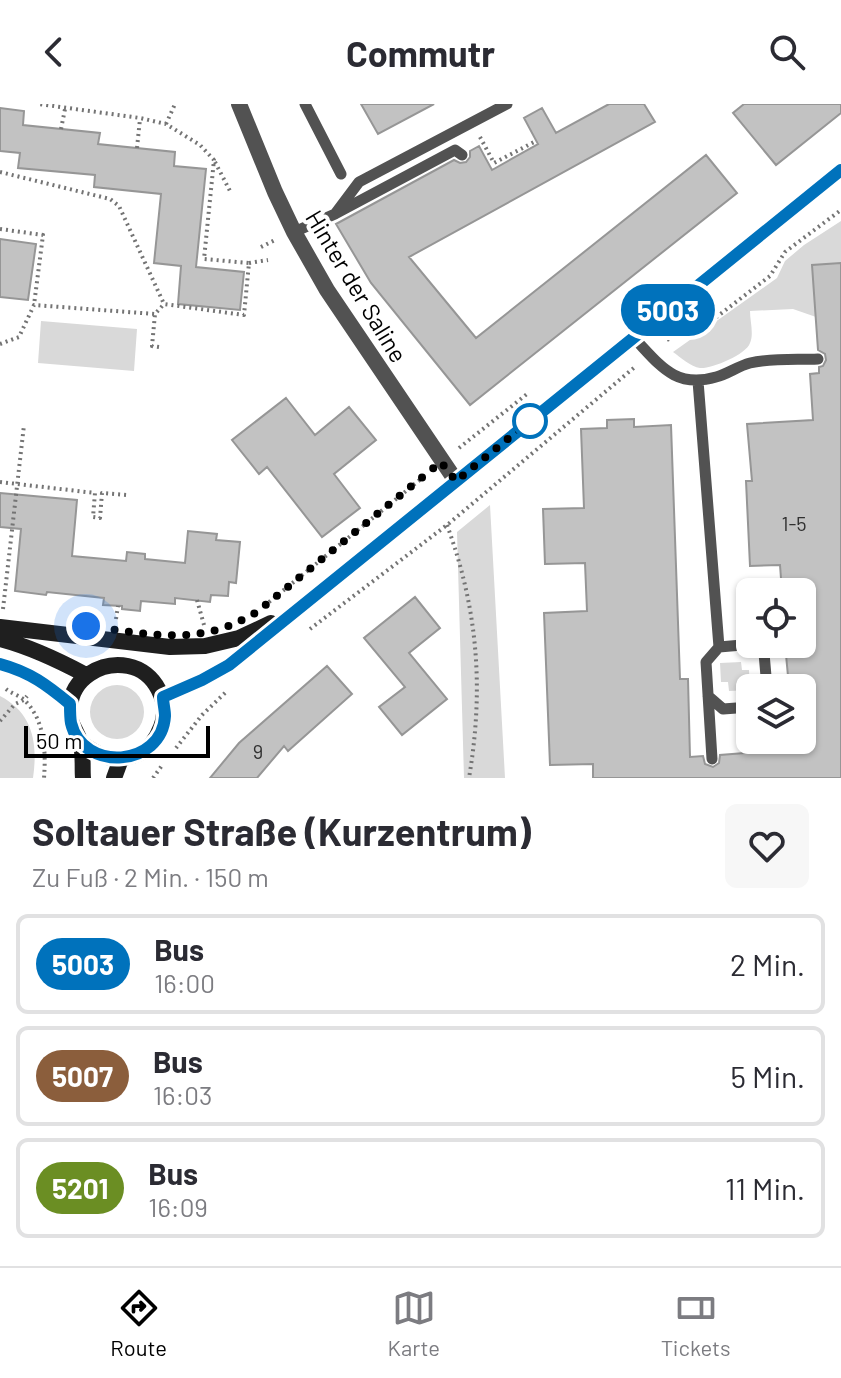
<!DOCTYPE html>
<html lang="de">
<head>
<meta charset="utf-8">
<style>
  body { margin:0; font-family:Barlow,sans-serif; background:#f7f7f7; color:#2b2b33; height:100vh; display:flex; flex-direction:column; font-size:30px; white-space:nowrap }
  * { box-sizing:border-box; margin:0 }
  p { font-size:26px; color:#7c7c81 }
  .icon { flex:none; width:44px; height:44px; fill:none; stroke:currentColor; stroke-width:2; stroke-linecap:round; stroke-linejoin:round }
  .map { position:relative; height:674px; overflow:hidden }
  .panel { display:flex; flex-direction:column; background:#fff; flex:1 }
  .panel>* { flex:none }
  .badge { padding:0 16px; border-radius:26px; font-size:28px; line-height:52px }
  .controls { position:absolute; left:736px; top:474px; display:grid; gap:16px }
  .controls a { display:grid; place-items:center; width:80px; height:80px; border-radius:12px; background:#fff; box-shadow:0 2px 6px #0004; font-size:40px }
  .scale { position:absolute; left:24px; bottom:20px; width:186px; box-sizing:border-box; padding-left:8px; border:4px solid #000; border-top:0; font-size:22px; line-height:28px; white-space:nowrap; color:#000; -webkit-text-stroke:6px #fff; paint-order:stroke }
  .you { position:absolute; width:40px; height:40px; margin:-20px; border:6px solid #fff; border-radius:50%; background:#1a73e8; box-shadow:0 0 0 12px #1a73e833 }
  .map>.badge { position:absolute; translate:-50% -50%; box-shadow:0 0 0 4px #fff }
  .round { display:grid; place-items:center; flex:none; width:84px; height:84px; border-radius:12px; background:#f7f7f7 }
  .overview { display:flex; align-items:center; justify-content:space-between; height:136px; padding:0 32px }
  h1 { font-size:38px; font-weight:700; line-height:60px }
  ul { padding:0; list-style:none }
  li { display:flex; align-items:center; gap:24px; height:100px; margin:0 16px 12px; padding:0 16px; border:4px solid #e1e1e2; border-radius:12px }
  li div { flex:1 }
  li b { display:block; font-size:30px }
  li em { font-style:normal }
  li .badge { min-width:88px; font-weight:700; text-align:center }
  header { display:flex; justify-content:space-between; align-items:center; height:104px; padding:0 32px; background:#fff; font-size:36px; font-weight:700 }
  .tabs { display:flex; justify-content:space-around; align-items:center; height:112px; border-top:2px solid #e1e1e2; background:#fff; font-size:22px; color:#7c7c81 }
  .tabs a { display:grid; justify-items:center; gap:4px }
  .tabs .active { color:#000 }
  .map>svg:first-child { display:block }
  .green { fill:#d9d9d9 }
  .building { fill:#c2c2c2; stroke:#969696; stroke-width:2 }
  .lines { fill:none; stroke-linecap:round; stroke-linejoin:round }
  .path { stroke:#747474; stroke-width:4; stroke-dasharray:2 4; stroke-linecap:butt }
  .lane { stroke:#525252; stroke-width:11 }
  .street { stroke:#525252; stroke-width:16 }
  .secondary { stroke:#1f1f1f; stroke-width:16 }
  .line-casing { stroke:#fff; stroke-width:18 }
  .line { stroke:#0072bc; stroke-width:12 }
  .walk { stroke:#000; stroke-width:8; stroke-dasharray:0 14.4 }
  .stop-dot { fill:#fff; stroke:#0072bc; stroke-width:4 }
  .labels { text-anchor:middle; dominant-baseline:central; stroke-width:8; stroke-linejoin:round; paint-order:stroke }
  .number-label { font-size:20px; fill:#303030 }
  .street-label { font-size:24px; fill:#000; stroke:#fff }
</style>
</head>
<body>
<header><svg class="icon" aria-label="back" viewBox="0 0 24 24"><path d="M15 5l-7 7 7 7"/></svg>Commutr<svg class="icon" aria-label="search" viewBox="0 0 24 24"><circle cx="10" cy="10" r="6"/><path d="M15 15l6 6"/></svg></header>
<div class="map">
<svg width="841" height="674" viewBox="0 0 841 674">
  <rect width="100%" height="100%" fill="#fff"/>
  <path class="green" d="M 841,117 L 841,159 L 812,161 L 816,213 L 793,205 L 750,207 C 750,217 754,230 750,239 C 746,251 711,265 700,264 C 691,263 680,253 673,248 L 777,174 L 785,157 L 804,141 Z
    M 41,217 L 137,225 L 134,267 L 38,259 Z
    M 490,401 L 505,674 L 464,674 L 457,428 Z
    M 741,558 L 742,566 L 749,566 L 750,586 L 729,587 L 728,578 L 721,578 L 720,559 Z
    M90 608a27 27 0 1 1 54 0a27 27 0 1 1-54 0Z
    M 0,592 C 33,609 38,639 33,674 L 0,674 Z"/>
  <path class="building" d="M 361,0 L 434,0 L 378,30 Z
    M 609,0 L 644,0 L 655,18 L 409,153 L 476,234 L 706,51 L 737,89 L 470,301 L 371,179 L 336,120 L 454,56 L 460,59 L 466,58 L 470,53 L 470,47 L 479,42 L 492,66 L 538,40 L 524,14 L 542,4 L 556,29 Z
    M 744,0 L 841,0 L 841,9 L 776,61 L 733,9 Z
    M 0,4 L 24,7 L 23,21 L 100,29 L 98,40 L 175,48 L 174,62 L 206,65 L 196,163 L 244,168 L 240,206 L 178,200 L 181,162 L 154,159 L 161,90 L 94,83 L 95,71 L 18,64 L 20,49 L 0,47 Z
    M 0,135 L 36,140 L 28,196 L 0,193 Z
    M 841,159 L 841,674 L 593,674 L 593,660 L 550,661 L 544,509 L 587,507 L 585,459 L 545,460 L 543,405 L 584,404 L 581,325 L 607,324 L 607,316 L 634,315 L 634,323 L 671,321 L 680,575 L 688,575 L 690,653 L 703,652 L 705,660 L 713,663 L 719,659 L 720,651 L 793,645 L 792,636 L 802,636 L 802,584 L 788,572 L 785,540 L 802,540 L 802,488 L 782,488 L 780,461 L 750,462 L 746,377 L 752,377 L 747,320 L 813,316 L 810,270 L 819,269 L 819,263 L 823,262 L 826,256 L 825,250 L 818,246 L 812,161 Z
    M 286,294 L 315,331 L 349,303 L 376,336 L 334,370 L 360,404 L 322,433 L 267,363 L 259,370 L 232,336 Z
    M 0,389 L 77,396 L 72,452 L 126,457 L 127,448 L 145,450 L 145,455 L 185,459 L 188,427 L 217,430 L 216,436 L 240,438 L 236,479 L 229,478 L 228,492 L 211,491 L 210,498 L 175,494 L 175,500 L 141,497 L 140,507 L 122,505 L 122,502 L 103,501 L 104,494 L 47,488 L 46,491 L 15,487 L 21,425 L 0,423 Z
    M 415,493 L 440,524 L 409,549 L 447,595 L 402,631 L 379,603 L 405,583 L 364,534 Z
    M 327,562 L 352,590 L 288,647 L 284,642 L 257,674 L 210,674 L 239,639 Z"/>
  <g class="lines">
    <path class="path" d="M 166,20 L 175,0
      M 61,25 L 65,5
      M 480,33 L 494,59 L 536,37
      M 137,44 L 140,15
      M 215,58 L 230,87
      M 0,68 L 110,95 L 119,102 L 164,200 L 244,211 L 249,159 L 204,155 L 214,56 L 200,41 L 166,20 L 140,14 L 39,0
      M 0,125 L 43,131 L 34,201
      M 261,143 L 277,135
      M 249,159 L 268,156
      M 667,236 L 710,218 L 770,172 L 785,148 L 841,106
      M 0,240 L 19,233 L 34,201 L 155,210
      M 159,243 L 152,242 L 155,210 L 164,200
      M 459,344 L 527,290
      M 0,378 L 95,389 L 93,413 L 100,414 L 102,389 L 127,391
      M 447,421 C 478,506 484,585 469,674
      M 197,496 L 204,521
      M 269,498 L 427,370
      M 3,505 L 24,321
      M 116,515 L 118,502
      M 310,525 L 447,421 L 636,262
      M 6,585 C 11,589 18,591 23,595 C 45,614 46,648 44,674
      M 802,587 L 811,586
      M 0,617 L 15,600 L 24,596 L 27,592
      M 176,644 L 202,611 L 226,588
      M 153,674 L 163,660"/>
    <path class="lane" d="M 305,0 L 341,70
      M 335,110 L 359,78 L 507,0
      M 294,128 L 335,110 L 455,46 L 462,51
      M 634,234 C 660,261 675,285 716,273 C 728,270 738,262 750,259 C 772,254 796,256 818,255
      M 698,277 L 719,543 L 706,558 L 712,655
      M 719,543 L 754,540 L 764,549 L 767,584
      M 708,592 L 723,605 L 750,603"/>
    <path class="street" d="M 239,0 L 275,88 L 294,128 L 327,186 L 456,377"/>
    <path class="secondary" d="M 0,523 L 170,543 L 205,542 L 239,534 L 271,519
      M 0,535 C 31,543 58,556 86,571
      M 0,560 C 30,568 47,581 70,600
      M 163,593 L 202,576 L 229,561 L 841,66
      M 81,639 C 100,653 114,659 138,650 C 149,646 157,634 161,623 C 171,599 155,567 128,562 C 101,557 72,574 70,603 C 69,620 75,623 80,637 C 84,648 82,663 83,674
      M 114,674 L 121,655"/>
  </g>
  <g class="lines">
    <g class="line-casing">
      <path id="line" d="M 0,560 C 30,568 47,581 70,600 C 70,606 70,614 71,619 C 83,669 162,663 165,612 C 165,606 163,599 163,593 L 202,576 L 229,561 L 841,66"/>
    </g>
    <use href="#line" class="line"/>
    <path class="walk" d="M 86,522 C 132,527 177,539 223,524 C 235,520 246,514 257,508 L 441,358 L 456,377 L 536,312 L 530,317"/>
  </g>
  <circle class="stop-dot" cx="530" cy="317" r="16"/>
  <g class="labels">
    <g class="number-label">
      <text x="794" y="419">1-5</text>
      <text x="258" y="647">9</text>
    </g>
    <g class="street-label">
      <text transform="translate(357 182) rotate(59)">Hinter der Saline</text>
    </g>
  </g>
</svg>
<div class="controls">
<a><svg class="icon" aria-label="locate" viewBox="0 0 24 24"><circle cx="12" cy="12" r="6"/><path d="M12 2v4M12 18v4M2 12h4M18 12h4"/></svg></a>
<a><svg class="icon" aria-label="layers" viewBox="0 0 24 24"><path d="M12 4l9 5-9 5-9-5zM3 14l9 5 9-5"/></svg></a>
</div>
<div class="scale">50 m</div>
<div class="you" style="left:86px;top:522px"></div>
<b class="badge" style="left:668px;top:206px;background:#0072bc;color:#fff">5003</b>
</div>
<section class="panel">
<div class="overview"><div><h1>Soltauer Straße (Kurzentrum)</h1><p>Zu Fuß · 2 Min. · 150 m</p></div><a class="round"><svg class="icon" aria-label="heart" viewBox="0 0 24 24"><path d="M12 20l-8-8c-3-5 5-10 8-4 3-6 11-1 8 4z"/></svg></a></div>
<ul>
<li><span class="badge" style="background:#0072bc;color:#fff">5003</span><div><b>Bus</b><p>16:00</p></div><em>2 Min.</em></li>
<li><span class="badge" style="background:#8b5e3c;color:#fff">5007</span><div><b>Bus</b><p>16:03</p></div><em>5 Min.</em></li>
<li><span class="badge" style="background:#6b8e23;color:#fff">5201</span><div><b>Bus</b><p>16:09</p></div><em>11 Min.</em></li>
</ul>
</section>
<nav class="tabs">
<a class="active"><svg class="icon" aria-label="directions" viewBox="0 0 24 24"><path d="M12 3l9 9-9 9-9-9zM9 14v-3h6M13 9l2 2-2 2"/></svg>Route</a>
<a><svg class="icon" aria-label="map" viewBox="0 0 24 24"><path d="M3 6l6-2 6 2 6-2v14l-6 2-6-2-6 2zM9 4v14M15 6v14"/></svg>Karte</a>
<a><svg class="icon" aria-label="tickets" viewBox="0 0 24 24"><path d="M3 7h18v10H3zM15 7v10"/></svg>Tickets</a>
</nav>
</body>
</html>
